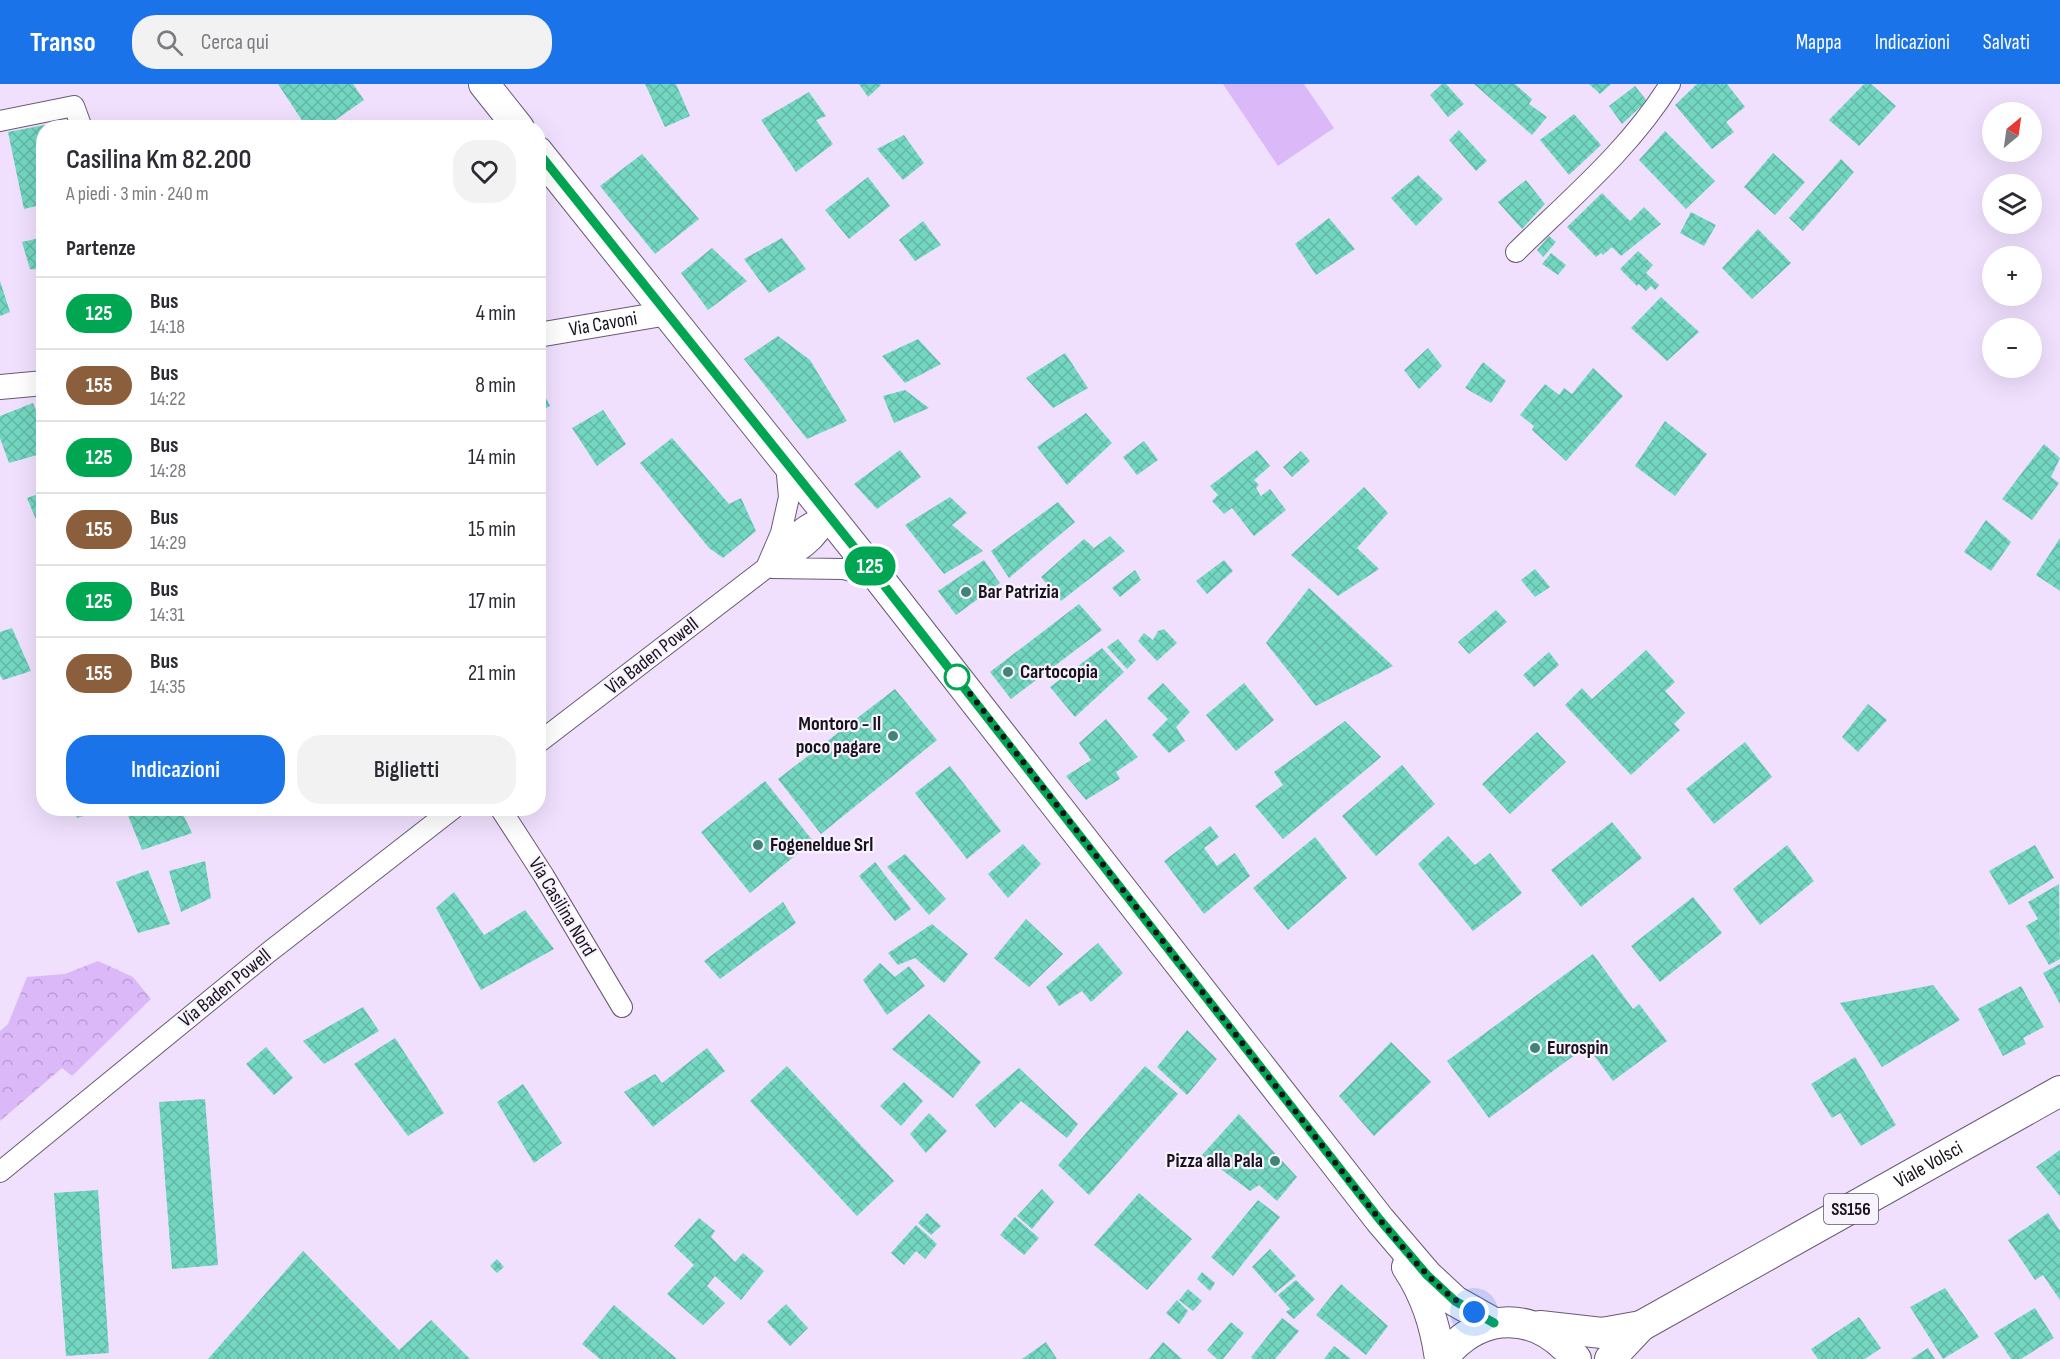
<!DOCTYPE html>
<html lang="it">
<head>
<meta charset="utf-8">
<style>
  body { margin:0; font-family:"Sofia Sans Condensed",sans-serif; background:#f2f2f3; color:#2b2b33; height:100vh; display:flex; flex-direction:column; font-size:22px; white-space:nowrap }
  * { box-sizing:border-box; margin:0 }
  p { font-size:20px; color:#7c7c81 }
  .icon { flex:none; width:33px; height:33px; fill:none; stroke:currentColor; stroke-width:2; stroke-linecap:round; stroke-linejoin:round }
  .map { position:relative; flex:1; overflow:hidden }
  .panel { position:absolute; left:36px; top:36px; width:510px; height:696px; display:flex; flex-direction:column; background:#fff; border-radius:24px; box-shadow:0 6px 24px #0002 }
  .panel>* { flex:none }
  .badge { padding:0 12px; border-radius:20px; font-size:21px; line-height:39px }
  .needle { width:39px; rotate:29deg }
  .buttons { position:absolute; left:1982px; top:18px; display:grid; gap:12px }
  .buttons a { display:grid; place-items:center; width:60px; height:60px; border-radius:50%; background:#fff; box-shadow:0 6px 24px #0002; font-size:30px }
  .you { position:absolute; width:30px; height:30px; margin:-15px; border:4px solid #fff; border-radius:50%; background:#1a73e8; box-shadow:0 0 0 9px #1a73e833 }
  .map>.badge { position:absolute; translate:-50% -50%; box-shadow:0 0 0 3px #fff }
  h2 { padding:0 30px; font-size:22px; line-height:54px }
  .round { display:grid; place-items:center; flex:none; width:63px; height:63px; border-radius:24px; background:#f2f2f3 }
  .head { display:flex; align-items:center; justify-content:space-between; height:102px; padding:0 30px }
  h1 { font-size:28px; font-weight:600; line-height:45px }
  .primary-button { display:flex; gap:12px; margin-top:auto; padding:12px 30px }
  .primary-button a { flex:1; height:69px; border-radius:24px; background:#1a73e8; color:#fff; font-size:24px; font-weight:600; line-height:69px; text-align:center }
  .primary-button a+a { background:#f2f2f3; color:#2b2b33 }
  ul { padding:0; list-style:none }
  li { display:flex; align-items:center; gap:18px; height:72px; padding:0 30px; border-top:2px solid #e1e1e2 }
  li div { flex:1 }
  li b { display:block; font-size:22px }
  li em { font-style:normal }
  li .badge { min-width:66px; font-weight:700; text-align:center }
  header { display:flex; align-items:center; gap:36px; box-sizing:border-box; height:84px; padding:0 30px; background:#1a73e8; color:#fff }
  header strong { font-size:28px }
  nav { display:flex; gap:33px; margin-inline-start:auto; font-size:21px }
  .search { width:420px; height:54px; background:#f2f2f3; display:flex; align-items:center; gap:15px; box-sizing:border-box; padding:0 21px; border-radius:24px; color:#7c7c81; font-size:22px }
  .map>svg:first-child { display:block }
  .green { fill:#dbb8f8 }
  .park { fill:url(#park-crowns) }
  .building { fill:url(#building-cross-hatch) }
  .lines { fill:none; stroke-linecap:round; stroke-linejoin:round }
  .minor-casing { stroke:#685a74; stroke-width:22 }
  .tertiary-casing { stroke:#685a74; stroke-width:26 }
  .primary-casing { stroke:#685a74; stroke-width:32 }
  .minor { stroke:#fff; stroke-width:20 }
  .tertiary { stroke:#fff; stroke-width:24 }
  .primary { stroke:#fff; stroke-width:30 }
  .line-casing { stroke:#fff; stroke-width:14 }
  .line { stroke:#00a651; stroke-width:9 }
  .walk { stroke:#19131e; stroke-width:6; stroke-dasharray:0 10.8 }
  .poi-dot { fill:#418476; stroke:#f8f2fe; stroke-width:2 }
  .stop-dot { fill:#fff; stroke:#00a651; stroke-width:3 }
  .labels { text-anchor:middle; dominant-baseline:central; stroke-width:4.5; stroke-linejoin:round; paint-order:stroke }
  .shield { fill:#f8f2fe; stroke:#5c5661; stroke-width:1.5 }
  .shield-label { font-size:18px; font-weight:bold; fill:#19131e }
  .street-label { font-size:20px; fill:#19131e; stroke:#f8f2fe }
  .poi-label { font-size:20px; font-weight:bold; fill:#19131e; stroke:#f8f2fe; text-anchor:start }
</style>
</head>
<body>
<header>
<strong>Transo</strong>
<div class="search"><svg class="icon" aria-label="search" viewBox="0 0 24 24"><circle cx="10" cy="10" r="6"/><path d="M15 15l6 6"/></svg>Cerca qui</div>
<nav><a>Mappa</a><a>Indicazioni</a><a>Salvati</a></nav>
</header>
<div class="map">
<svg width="2060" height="1275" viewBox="0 0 2060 1275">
  <defs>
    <pattern id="park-crowns" width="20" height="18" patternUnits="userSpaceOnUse" patternTransform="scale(1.5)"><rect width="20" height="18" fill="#dbb8f8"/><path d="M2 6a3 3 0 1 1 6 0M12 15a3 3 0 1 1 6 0" fill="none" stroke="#bb9dd4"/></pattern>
    <pattern id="building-cross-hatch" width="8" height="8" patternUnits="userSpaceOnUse" patternTransform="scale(1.5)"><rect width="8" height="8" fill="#73d6c1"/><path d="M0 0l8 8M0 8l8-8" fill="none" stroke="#63b7a5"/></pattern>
  </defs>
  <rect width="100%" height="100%" fill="#f0e0fe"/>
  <path class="green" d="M 1223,0 L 1304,0 L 1334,44 L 1278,82 Z"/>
  <path class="park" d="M 98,877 L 133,893 L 151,915 L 72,992 L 62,984 L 0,1037 L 0,947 L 8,940 L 27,893 L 65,890 Z"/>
  <path class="building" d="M 278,0 L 353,0 L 364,16 L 324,44 L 307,44 Z
    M 645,0 L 676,0 L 690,32 L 665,43 Z
    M 859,0 L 880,0 L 881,1 L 868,13 Z
    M 1442,0 L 1446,0 L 1464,20 L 1448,33 L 1430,11 Z
    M 1474,0 L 1515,0 L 1532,15 L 1529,20 L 1547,33 L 1532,51 Z
    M 1589,0 L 1611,0 L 1600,10 Z
    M 1697,0 L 1727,0 L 1745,23 L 1726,38 L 1734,48 L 1712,65 L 1675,21 Z
    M 1864,0 L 1871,0 L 1896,22 L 1859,62 L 1829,36 Z
    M 1635,2 L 1647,17 L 1622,40 L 1609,22 Z
    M 809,8 L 826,32 L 816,36 L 833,60 L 796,88 L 761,36 Z
    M 1574,30 L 1601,61 L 1569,91 L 1540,56 Z
    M 50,40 L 51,44 L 44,44 L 44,120 L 24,125 L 8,48 Z
    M 1459,46 L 1487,77 L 1476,87 L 1449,56 Z
    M 1665,47 L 1715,97 L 1686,125 L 1639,76 Z
    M 904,51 L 924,79 L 903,96 L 877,65 Z
    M 1773,69 L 1805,98 L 1775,131 L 1744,103 Z
    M 642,70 L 699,135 L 655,170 L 600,102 Z
    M 1841,75 L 1854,88 L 1803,147 L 1789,134 Z
    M 1418,91 L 1443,115 L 1416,142 L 1391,114 Z
    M 868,93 L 890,122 L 849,155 L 825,126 Z
    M 1526,96 L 1545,120 L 1522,145 L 1498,118 Z
    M 1602,109 L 1630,137 L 1644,123 L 1661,140 L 1621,172 L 1612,163 L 1603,171 L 1601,169 L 1596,173 L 1567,143 Z
    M 1691,128 L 1716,141 L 1704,162 L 1680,149 Z
    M 1329,134 L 1355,165 L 1316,191 L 1295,160 Z
    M 923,137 L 941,161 L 915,177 L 899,156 Z
    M 1758,145 L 1791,179 L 1752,215 L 1722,184 Z
    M 1549,152 L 1556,158 L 1543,173 L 1537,166 Z
    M 44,153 L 44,186 L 30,185 L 22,158 Z
    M 782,154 L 806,185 L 769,209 L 744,175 Z
    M 712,164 L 747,197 L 708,226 L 681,189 Z
    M 1638,167 L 1653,181 L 1646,189 L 1659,201 L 1655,206 L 1651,202 L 1646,207 L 1639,200 L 1637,202 L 1620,185 Z
    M 1551,169 L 1566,181 L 1558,191 L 1542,180 Z
    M 0,197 L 10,228 L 0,232 Z
    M 1661,213 L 1699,248 L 1667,277 L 1631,244 Z
    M 778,252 L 810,276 L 847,337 L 807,355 L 744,275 Z
    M 918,255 L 941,280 L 905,299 L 882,272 Z
    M 1428,264 L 1442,282 L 1419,305 L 1404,286 Z
    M 1065,269 L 1088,304 L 1053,324 L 1026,294 Z
    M 1483,278 L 1506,297 L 1491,319 L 1465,304 Z
    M 1593,284 L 1623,312 L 1566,377 L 1532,346 L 1534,342 L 1520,331 L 1545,300 L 1559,311 L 1564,304 L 1572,310 Z
    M 538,298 L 550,322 L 538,329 Z
    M 905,306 L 929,324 L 894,339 L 883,312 Z
    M 33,319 L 44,346 L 44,369 L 9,379 L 0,354 L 0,332 Z
    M 603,326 L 626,360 L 597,382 L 572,344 Z
    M 1086,329 L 1112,359 L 1067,401 L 1037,363 Z
    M 1665,337 L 1707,370 L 1675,412 L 1635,382 Z
    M 672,354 L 729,420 L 741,414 L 756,447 L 723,474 L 709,464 L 640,379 Z
    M 1144,357 L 1158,376 L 1137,391 L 1123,373 Z
    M 2044,360 L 2060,374 L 2051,393 L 2059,399 L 2032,436 L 2002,415 Z
    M 900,366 L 921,393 L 877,425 L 854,400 Z
    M 1257,366 L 1270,382 L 1254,396 L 1259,401 L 1256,404 L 1261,412 L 1270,405 L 1286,426 L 1254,452 L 1232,424 L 1224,430 L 1212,417 L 1218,411 L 1210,402 Z
    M 1301,367 L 1310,377 L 1292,393 L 1283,383 Z
    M 1364,403 L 1388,429 L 1357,464 L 1379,485 L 1338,512 L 1291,471 Z
    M 44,408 L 44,452 L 43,452 L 27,414 Z
    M 950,413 L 967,429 L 952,441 L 983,467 L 944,490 L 905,441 Z
    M 1058,418 L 1075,438 L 1009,494 L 991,467 Z
    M 1986,436 L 2011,458 L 1991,487 L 1964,468 Z
    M 1110,452 L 1125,467 L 1061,517 L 1041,493 L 1084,455 L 1094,464 Z
    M 2060,454 L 2060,507 L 2036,491 Z
    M 984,476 L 1000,499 L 956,531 L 938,507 Z
    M 1224,476 L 1233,487 L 1207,510 L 1196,497 Z
    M 1535,485 L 1550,503 L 1535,513 L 1521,496 Z
    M 1135,486 L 1141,496 L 1120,513 L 1112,504 Z
    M 1309,504 L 1393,582 L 1316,622 L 1266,559 Z
    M 1079,520 L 1102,546 L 1011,615 L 990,588 Z
    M 1496,526 L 1507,538 L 1469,570 L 1458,558 Z
    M 12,544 L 31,587 L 3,596 L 0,591 L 0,548 Z
    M 1164,545 L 1177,559 L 1157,577 L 1138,557 L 1144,549 L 1153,556 L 1158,547 Z
    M 1118,555 L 1136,576 L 1127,585 L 1107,563 Z
    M 1102,564 L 1124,588 L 1075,633 L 1050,603 Z
    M 1646,566 L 1675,598 L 1665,607 L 1685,629 L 1674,640 L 1680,646 L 1631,691 L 1565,621 L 1582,604 L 1592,615 Z
    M 1549,568 L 1559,581 L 1534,603 L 1523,591 Z
    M 1163,599 L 1190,628 L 1176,643 L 1185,657 L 1169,669 L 1152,651 L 1168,635 L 1147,614 Z
    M 1244,599 L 1274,636 L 1236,667 L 1206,631 Z
    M 895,605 L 937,656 L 821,750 L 778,695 Z
    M 1868,620 L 1887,636 L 1858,668 L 1842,653 Z
    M 1106,635 L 1138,673 L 1116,688 L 1120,695 L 1086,716 L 1066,692 L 1091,676 L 1079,659 Z
    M 1345,637 L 1381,673 L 1283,755 L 1255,722 L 1283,701 L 1274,688 Z
    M 1537,648 L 1566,678 L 1510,730 L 1482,700 Z
    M 1745,658 L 1772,693 L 1714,740 L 1686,705 Z
    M 1402,681 L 1435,720 L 1376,772 L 1342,732 Z
    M 950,682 L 1001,747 L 967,775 L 915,709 Z
    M 765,697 L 813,757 L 750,809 L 701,748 Z
    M 72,724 L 106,724 L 106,725 L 77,734 Z
    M 125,724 L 180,724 L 192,749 L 142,766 Z
    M 1612,738 L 1642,774 L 1581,823 L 1551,786 Z
    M 1210,742 L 1219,753 L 1204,764 L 1217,782 L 1235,769 L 1250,792 L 1204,830 L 1164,777 Z
    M 1448,752 L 1475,781 L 1490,769 L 1522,809 L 1473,847 L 1418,780 Z
    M 1315,753 L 1347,794 L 1288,846 L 1253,804 Z
    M 1023,760 L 1041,780 L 1008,814 L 988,790 Z
    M 1787,761 L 1814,797 L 1760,841 L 1733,805 Z
    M 2035,761 L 2054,794 L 2009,821 L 1989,787 Z
    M 905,770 L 946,815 L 929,831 L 887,783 Z
    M 205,777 L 211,814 L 181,828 L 169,787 Z
    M 875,778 L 911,825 L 895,837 L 859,792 Z
    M 148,786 L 170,840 L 138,849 L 116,798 Z
    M 2059,800 L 2060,875 L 2049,881 L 2026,842 L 2038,835 L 2028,818 Z
    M 454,808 L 484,851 L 525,826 L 554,865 L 481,906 L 436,824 Z
    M 1693,813 L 1722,849 L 1660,898 L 1631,862 Z
    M 783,818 L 796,839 L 720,895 L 704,877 Z
    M 1026,835 L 1063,870 L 1029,903 L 994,874 Z
    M 932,840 L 968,870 L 944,899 L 915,874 L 898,881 L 888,869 Z
    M 1098,859 L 1123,889 L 1091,918 L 1082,907 L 1059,922 L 1046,903 Z
    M 1593,870 L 1633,925 L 1639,920 L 1667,957 L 1613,997 L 1587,962 L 1489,1034 L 1447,977 Z
    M 880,879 L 895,893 L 909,882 L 925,902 L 887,931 L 863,896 Z
    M 2060,880 L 2060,920 L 2043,889 Z
    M 1933,901 L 1960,936 L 1882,983 L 1840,919 Z
    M 2021,902 L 2044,943 L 2023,954 L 2026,960 L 2003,972 L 1978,925 Z
    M 363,923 L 379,947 L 324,980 L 303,957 Z
    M 929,930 L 981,978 L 953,1014 L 892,965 Z
    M 1187,946 L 1217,975 L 1187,1011 L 1157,983 Z
    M 395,954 L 444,1029 L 408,1052 L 354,980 Z
    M 1391,958 L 1431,998 L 1374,1052 L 1339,1012 Z
    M 266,963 L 293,994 L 274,1011 L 246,980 Z
    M 707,964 L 725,987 L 653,1043 L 624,1008 L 655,990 L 662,999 Z
    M 1855,973 L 1896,1041 L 1861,1062 L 1840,1029 L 1832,1034 L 1811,1000 Z
    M 787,982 L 894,1097 L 857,1132 L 750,1017 Z
    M 1145,982 L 1178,1010 L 1089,1111 L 1058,1081 Z
    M 1019,984 L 1078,1040 L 1067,1054 L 1021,1017 L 995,1044 L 975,1021 Z
    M 904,998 L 923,1017 L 901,1042 L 880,1022 Z
    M 523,1000 L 562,1059 L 534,1079 L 497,1018 Z
    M 205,1015 L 218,1181 L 172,1185 L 159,1018 Z
    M 929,1029 L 947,1047 L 926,1069 L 910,1050 Z
    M 1239,1030 L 1297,1093 L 1277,1117 L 1259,1101 L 1250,1107 L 1202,1071 Z
    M 2060,1066 L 2060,1112 L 2036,1083 Z
    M 1042,1105 L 1054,1118 L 1032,1145 L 1017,1132 Z
    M 98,1106 L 109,1269 L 66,1272 L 54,1109 Z
    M 1139,1109 L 1192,1155 L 1147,1206 L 1094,1161 Z
    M 1258,1116 L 1280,1133 L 1233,1192 L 1211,1173 Z
    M 927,1129 L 941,1142 L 931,1151 L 918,1139 Z
    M 2048,1129 L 2060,1147 L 2060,1216 L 2043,1191 L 2035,1196 L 2008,1156 Z
    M 1015,1133 L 1039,1154 L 1024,1171 L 1000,1151 Z
    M 699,1134 L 715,1147 L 711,1153 L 735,1178 L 743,1169 L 764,1187 L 741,1216 L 715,1192 L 707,1202 L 725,1219 L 703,1241 L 667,1210 L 694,1181 L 674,1162 Z
    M 916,1141 L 937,1160 L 925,1175 L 916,1167 L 904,1181 L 891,1169 Z
    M 1270,1165 L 1296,1192 L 1275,1209 L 1252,1183 Z
    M 303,1167 L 399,1266 L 431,1236 L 470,1275 L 208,1275 Z
    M 497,1175 L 504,1183 L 497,1189 L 490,1182 Z
    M 1202,1188 L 1215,1199 L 1210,1207 L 1197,1195 Z
    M 1296,1196 L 1315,1215 L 1294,1235 L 1286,1228 L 1290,1225 L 1278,1211 Z
    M 1341,1200 L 1388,1242 L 1366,1271 L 1316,1231 Z
    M 1945,1204 L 1979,1253 L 1943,1275 L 1910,1223 Z
    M 1188,1205 L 1202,1217 L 1193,1227 L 1179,1216 Z
    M 1177,1216 L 1188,1227 L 1179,1240 L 1166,1229 Z
    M 786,1220 L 808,1244 L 790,1262 L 767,1238 Z
    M 614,1221 L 677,1275 L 600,1275 L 582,1260 Z
    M 2035,1224 L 2054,1254 L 2021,1275 L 2011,1275 L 1994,1249 Z
    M 1859,1233 L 1881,1264 L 1865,1275 L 1818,1275 L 1811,1265 Z
    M 1282,1234 L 1299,1247 L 1275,1275 L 1253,1275 L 1251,1273 Z
    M 1231,1238 L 1244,1249 L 1223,1275 L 1217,1275 L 1207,1266 Z
    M 1046,1258 L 1057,1275 L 1022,1275 Z
    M 1163,1258 L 1182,1275 L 1149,1275 Z
    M 1334,1262 L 1351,1275 L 1324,1275 Z
    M 1928,1264 L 1935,1275 L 1911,1275 Z"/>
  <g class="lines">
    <g class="minor-casing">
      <path id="minor" d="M 0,37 L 74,22 L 82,44
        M 1516,168 C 1570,115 1630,65 1670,0
        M 777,469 C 792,451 806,438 829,431
        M 766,484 L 781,449 L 789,413 L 786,380
        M 772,484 L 843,485 L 878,493
        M 538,659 L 766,484 C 795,470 816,462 829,431
        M 500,724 L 544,792 L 622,923
        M 0,1088 L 269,868 L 454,724"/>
    </g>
    <g class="tertiary-casing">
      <g id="tertiary">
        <path id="s1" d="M 538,251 L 668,229"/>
        <path d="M 0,303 L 44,299"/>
      </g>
    </g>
    <g class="primary-casing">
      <g id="primary">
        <path d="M 484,0 L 519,44"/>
        <path d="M 538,68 L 878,493 L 1380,1136 L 1427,1191 L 1455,1217 L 1494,1239"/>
        <path d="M 1407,1183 C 1426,1212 1435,1240 1440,1275"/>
        <path d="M 1540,1242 L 1602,1249 L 1641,1242"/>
        <path d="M 1442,1275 C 1480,1226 1537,1226 1576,1275"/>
        <path id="s2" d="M 1610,1275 L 1641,1242 L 2060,1007"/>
      </g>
    </g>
    <use href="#minor" class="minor"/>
    <use href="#tertiary" class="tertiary"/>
    <use href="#primary" class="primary"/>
  </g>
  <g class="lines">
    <g class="line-casing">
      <path id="line" d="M 538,68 L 858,468 L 1380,1136 L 1427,1191 L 1455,1217 L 1494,1239"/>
    </g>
    <use href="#line" class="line"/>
    <path class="walk" d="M 957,593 L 1380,1136 C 1409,1170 1435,1206 1474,1228"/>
  </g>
  <g class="poi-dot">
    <circle cx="966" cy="508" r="6"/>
    <circle cx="1008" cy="588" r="6"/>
    <circle cx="893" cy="652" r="6"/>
    <circle cx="758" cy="761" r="6"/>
    <circle cx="1535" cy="964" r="6"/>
    <circle cx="1275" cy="1077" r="6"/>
  </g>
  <circle class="stop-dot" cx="957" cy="593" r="12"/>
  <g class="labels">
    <rect class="shield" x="1824" y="1110" width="54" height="30" rx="4.5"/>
    <g class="shield-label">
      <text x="1851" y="1125">SS156</text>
    </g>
    <g class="street-label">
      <text stroke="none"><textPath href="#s1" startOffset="66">Via Cavoni</textPath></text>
      <text transform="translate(652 572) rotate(-38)">Via Baden Powell</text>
      <text transform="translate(562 823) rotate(59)">Via Casilina Nord</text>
      <text transform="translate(225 904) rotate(-39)">Via Baden Powell</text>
      <text stroke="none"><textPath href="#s2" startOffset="375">Viale Volsci</textPath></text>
    </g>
    <g class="poi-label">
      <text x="978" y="508">Bar Patrizia</text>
      <text x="1020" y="588">Cartocopia</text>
      <text x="881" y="640" text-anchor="end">Montoro - Il<tspan x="881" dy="23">poco pagare</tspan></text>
      <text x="770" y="761">Fogeneldue Srl</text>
      <text x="1547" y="964">Eurospin</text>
      <text x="1263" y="1077" text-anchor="end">Pizza alla Pala</text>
    </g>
  </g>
</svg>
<div class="buttons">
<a><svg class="needle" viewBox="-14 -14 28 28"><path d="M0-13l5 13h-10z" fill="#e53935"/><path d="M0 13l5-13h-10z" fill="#7c7c81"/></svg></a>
<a><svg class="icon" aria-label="layers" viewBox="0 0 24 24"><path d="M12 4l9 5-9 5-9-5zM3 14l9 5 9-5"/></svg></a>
<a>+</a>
<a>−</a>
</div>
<div class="you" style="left:1474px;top:1228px"></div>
<b class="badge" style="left:870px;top:482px;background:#00a651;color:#fff">125</b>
<section class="panel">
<div class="head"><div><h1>Casilina Km 82.200</h1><p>A piedi · 3 min · 240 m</p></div><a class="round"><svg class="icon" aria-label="heart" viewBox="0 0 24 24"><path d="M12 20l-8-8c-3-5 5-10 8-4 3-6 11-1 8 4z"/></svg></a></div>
<h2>Partenze</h2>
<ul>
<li><span class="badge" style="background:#00a651;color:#fff">125</span><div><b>Bus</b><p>14:18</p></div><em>4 min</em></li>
<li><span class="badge" style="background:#8b5e3c;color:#fff">155</span><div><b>Bus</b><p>14:22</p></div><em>8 min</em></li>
<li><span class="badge" style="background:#00a651;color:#fff">125</span><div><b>Bus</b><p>14:28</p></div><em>14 min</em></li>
<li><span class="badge" style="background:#8b5e3c;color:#fff">155</span><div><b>Bus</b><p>14:29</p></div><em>15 min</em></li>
<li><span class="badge" style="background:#00a651;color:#fff">125</span><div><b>Bus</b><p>14:31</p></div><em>17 min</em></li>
<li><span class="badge" style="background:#8b5e3c;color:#fff">155</span><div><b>Bus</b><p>14:35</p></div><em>21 min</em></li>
</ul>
<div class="primary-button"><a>Indicazioni</a><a>Biglietti</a></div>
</section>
</div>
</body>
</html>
